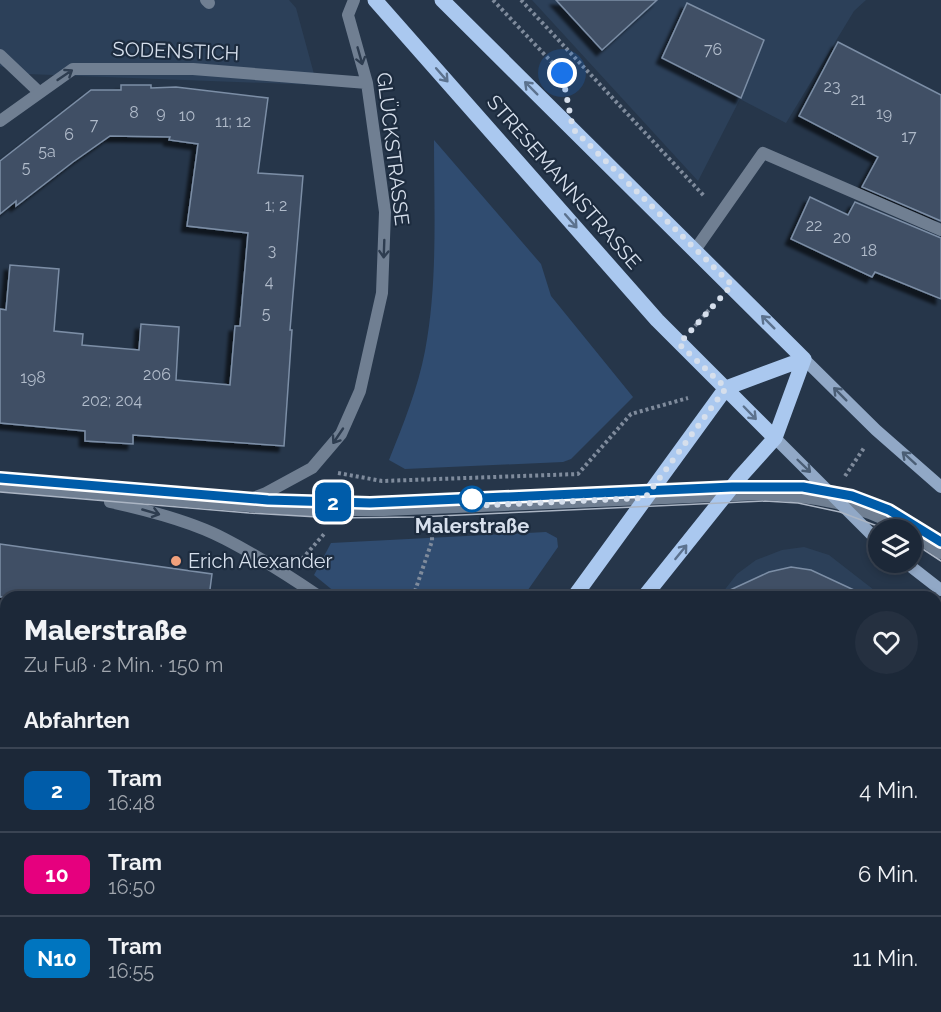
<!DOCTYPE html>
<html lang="de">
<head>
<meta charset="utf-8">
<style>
  body { margin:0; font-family:Raleway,sans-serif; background:#253040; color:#f1f3f6; height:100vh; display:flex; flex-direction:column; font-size:22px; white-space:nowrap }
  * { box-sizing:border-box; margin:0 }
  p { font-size:20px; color:#a0a6ae }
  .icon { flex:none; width:33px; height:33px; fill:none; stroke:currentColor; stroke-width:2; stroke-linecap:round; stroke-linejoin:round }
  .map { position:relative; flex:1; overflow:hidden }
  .drawer { position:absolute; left:0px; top:591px; width:942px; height:422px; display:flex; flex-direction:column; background:#1c2838; border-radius:18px 18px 0 0; box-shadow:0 3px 9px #0003,0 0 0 2px #3a4453 }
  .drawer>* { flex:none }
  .badge { padding:0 12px; border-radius:9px; font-size:21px; line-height:39px }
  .tools { position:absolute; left:868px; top:519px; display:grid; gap:12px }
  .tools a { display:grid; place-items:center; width:54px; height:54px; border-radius:50%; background:#1c2838; box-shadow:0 3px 9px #0003,0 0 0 2px #3a4453; font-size:30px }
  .you { position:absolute; width:30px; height:30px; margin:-15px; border:4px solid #fff; border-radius:50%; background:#1a73e8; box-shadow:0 0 0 9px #1a73e833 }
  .map>.badge { position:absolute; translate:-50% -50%; box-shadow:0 0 0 3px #fff }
  h2 { padding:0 24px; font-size:22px; line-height:54px }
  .round { display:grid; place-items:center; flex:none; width:63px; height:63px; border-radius:32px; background:#253040 }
  .headline { display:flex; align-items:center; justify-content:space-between; height:102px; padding:0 24px }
  h1 { font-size:28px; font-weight:800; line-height:45px }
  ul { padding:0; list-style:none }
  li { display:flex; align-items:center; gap:18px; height:84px; padding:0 24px; border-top:2px solid #3a4453 }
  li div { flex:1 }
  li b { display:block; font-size:22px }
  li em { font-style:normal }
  li .badge { min-width:66px; font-weight:700; text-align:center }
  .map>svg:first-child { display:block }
  .built { fill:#2c4059 }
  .green { fill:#304c70 }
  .building { fill:#405065; stroke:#7c8ea6; stroke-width:1.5; filter:url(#shadow) }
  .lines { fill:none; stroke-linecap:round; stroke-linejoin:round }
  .path { stroke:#7f8b9c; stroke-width:4; stroke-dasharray:3 3; stroke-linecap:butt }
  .lane { stroke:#707f92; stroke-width:12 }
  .street { stroke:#707f92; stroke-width:12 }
  .secondary { stroke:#91a8c6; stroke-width:12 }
  .primary { stroke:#aac8ef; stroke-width:15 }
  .tram { stroke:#abb5c4; stroke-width:1.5 }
  .oneway { stroke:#2e3d50 }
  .oneway2 { stroke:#5c728e }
  .oneway3 { stroke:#4b5e75 }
  .line-casing { stroke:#fff; stroke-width:14 }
  .line { stroke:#005ca9; stroke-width:9 }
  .walk { stroke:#d6dfec; stroke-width:6; stroke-dasharray:0 10.8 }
  .stop-dot { fill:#fff; stroke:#005ca9; stroke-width:3 }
  .poi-dot { fill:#f1a17c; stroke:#1d2c3f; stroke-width:2 }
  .labels { text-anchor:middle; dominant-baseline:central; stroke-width:4.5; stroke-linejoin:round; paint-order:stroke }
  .number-label { font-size:16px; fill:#b0bbca }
  .street-label { font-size:20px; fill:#d6dfec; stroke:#1d2c3f }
  .stop-label { font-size:20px; font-weight:bold; fill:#d6dfec; stroke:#1d2c3f }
  .poi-label { font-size:20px; fill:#d6dfec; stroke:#1d2c3f; text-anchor:start }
</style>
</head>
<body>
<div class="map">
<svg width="941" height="1012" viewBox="0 0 941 1012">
  <defs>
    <filter id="shadow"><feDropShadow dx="-5.5" dy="5.5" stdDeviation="1.5" flood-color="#0009"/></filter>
  </defs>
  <rect width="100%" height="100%" fill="#26364a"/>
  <path class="built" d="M 0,0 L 289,0 L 296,8 L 317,85 L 27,74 L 0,66 Z
    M 532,0 L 866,0 L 854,11 L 786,123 L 740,99 L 698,181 Z
    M 804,547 L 829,555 L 883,597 L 719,597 L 737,574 L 756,560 L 782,550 Z
    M 936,639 L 941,643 L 941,959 L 936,964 Z
    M 615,1006 L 757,1007 L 752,1012 L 611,1012 Z
    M 98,1007 L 225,1007 L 221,1012 L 106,1012 Z"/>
  <path class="green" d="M 434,140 L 541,264 L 551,296 L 633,397 L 571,459 L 563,462 L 405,469 L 389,460 C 403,425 418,388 425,351 C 438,282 434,210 434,140 Z
    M 546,532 L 557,538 L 558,547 L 523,597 L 341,597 L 314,575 L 331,543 Z
    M 1,938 L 6,941 L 6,1006 L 98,1007 L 106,1012 L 0,1012 Z"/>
  <path class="building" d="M 556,0 L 657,0 L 602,50 Z
    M 687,3 L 764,40 L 741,98 L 662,58 Z
    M 838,42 L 941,95 L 941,221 L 862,187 L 878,157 L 799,116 Z
    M 121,85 L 151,85 L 151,88 L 176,87 L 268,98 L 258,173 L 303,176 L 290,330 L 292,330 L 284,446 L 133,435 L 133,444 L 85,441 L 85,431 L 0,423 L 0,309 L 6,310 L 10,265 L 59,269 L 54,331 L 83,334 L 82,345 L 139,350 L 141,324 L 179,327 L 176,380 L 230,385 L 235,326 L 240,326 L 248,233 L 187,226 L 198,144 L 169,140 L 170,137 L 110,136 L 73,162 L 16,206 L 16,201 L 0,214 L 0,161 L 91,90 L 121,90 Z
    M 810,197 L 848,215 L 855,202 L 941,238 L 941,299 L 875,272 L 872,277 L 791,239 Z
    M 0,544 L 212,574 L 209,597 L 0,597 Z
    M 791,567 L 811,570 L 869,597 L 715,597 L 769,572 Z"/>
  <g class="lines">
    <path class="path" d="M 493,0 L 562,73 L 564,85
      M 521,0 L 705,197
      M 695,326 L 714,304
      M 338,473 L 382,481 L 578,474 L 631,414 L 688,398
      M 845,476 L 864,448
      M 302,559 L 325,533
      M 413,597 L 432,541 L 432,531
      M 165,1012 L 169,1006"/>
    <path class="lane" d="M 206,0 L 209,3
      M 0,55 L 39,92
      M 236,505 L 301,510 L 384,510 L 760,494 C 814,496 858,503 906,530
      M 912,533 L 941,553
      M 632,1012 L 636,1006"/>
    <path class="street" d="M 0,121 L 73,69 L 193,69 L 367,83
      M 695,250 L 763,153 L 941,230
      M 0,486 L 236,505 L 266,493 L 312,468 L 341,434 L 360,391 L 382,293 L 385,212 L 367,83 L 348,15 L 354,0
      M 110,502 C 147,510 191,521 225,539 C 258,556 289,576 320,597
      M 936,729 L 941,726
      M 936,968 L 941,963
      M 896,1012 L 901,1006"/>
    <path class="secondary" d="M 804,359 L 876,430 L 941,487
      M 775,438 L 879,542
      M 905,562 L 941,590"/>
    <path class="primary" d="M 375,0 L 657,320 L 775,438
      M 442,0 L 804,359
      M 574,597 L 726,388 L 804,359
      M 644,597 L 740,477 L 775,438 L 804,359
      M 287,1012 L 291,1006
      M 343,1012 L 347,1006"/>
    <path class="tram" d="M 0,478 L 268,500 L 370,503 L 732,487 L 803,487 L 852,496 L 889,510 L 941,542
      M 0,492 L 249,513 L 334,518 L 416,517 L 765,501 L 798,503 L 840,512 L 888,530
      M 912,542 L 941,561"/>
  </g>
  <defs><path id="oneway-shaft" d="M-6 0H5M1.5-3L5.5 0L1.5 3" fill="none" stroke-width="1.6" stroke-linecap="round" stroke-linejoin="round" transform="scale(1.5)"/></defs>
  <g class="oneway">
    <use href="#oneway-shaft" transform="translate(360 56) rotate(74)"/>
    <use href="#oneway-shaft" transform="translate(65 75) rotate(-34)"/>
    <use href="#oneway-shaft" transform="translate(384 249) rotate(92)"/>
    <use href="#oneway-shaft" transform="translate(338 436) rotate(124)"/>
    <use href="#oneway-shaft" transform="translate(151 512) rotate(16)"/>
  </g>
  <g class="oneway2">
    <use href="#oneway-shaft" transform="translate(442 75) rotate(49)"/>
    <use href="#oneway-shaft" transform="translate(531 88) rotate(-135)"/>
    <use href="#oneway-shaft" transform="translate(571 221) rotate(49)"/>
    <use href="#oneway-shaft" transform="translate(768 322) rotate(-135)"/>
    <use href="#oneway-shaft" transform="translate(750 413) rotate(46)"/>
    <use href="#oneway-shaft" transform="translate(681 552) rotate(-51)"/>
  </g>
  <g class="oneway3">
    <use href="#oneway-shaft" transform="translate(840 394) rotate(-135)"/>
    <use href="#oneway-shaft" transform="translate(909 458) rotate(-138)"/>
    <use href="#oneway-shaft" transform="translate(804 466) rotate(44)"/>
  </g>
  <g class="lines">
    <g class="line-casing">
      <path id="line" d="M 0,478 L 268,500 L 370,503 L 732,487 L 803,487 L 852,496 L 889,510 L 941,542"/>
    </g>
    <use href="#line" class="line"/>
    <path class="walk" d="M 472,499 L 472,506 L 645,498 L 726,388 L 679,344 L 732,285 L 573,129 L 562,73"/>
  </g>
  <circle class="stop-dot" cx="472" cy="499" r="12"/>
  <circle class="poi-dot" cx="176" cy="561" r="6"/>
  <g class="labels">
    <g class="number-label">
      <text x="713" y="49">76</text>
      <text x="832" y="86">23</text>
      <text x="858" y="99">21</text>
      <text x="134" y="112">8</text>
      <text x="161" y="112">9</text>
      <text x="884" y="113">19</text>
      <text x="187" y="115">10</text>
      <text x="233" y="121">11; 12</text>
      <text x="94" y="124">7</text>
      <text x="69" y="134">6</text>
      <text x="909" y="136">17</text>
      <text x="47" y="151">5a</text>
      <text x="26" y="167">5</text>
      <text x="276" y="205">1; 2</text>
      <text x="814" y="225">22</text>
      <text x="842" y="237">20</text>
      <text x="272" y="250">3</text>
      <text x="869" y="250">18</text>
      <text x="269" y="281">4</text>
      <text x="266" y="313">5</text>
      <text x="157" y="374">206</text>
      <text x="33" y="377">198</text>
      <text x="112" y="400">202; 204</text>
    </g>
    <g class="street-label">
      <text transform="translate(176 51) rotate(2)">SODENSTICH</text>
      <text transform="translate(393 149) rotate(83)">GLÜCKSTRASSE</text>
      <text transform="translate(564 182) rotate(49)">STRESEMANNSTRASSE</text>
    </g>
    <g class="stop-label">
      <text x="472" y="526">Malerstraße</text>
    </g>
    <g class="poi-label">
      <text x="188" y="561">Erich Alexander</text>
    </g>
  </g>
</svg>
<div class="tools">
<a><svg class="icon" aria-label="layers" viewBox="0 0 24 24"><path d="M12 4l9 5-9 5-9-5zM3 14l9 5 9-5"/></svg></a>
</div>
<div class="you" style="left:562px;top:73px"></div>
<b class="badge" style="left:333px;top:502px;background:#005ca9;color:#fff">2</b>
<section class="drawer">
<div class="headline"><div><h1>Malerstraße</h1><p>Zu Fuß · 2 Min. · 150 m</p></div><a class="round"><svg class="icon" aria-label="heart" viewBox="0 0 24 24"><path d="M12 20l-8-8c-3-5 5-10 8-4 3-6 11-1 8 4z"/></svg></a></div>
<h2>Abfahrten</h2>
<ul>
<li><span class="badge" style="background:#005ca9;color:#fff">2</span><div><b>Tram</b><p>16:48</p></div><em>4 Min.</em></li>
<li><span class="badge" style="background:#e6007e;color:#fff">10</span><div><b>Tram</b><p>16:50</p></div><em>6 Min.</em></li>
<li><span class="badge" style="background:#0075bf;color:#fff">N10</span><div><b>Tram</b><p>16:55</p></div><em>11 Min.</em></li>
</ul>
</section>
</div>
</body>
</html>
